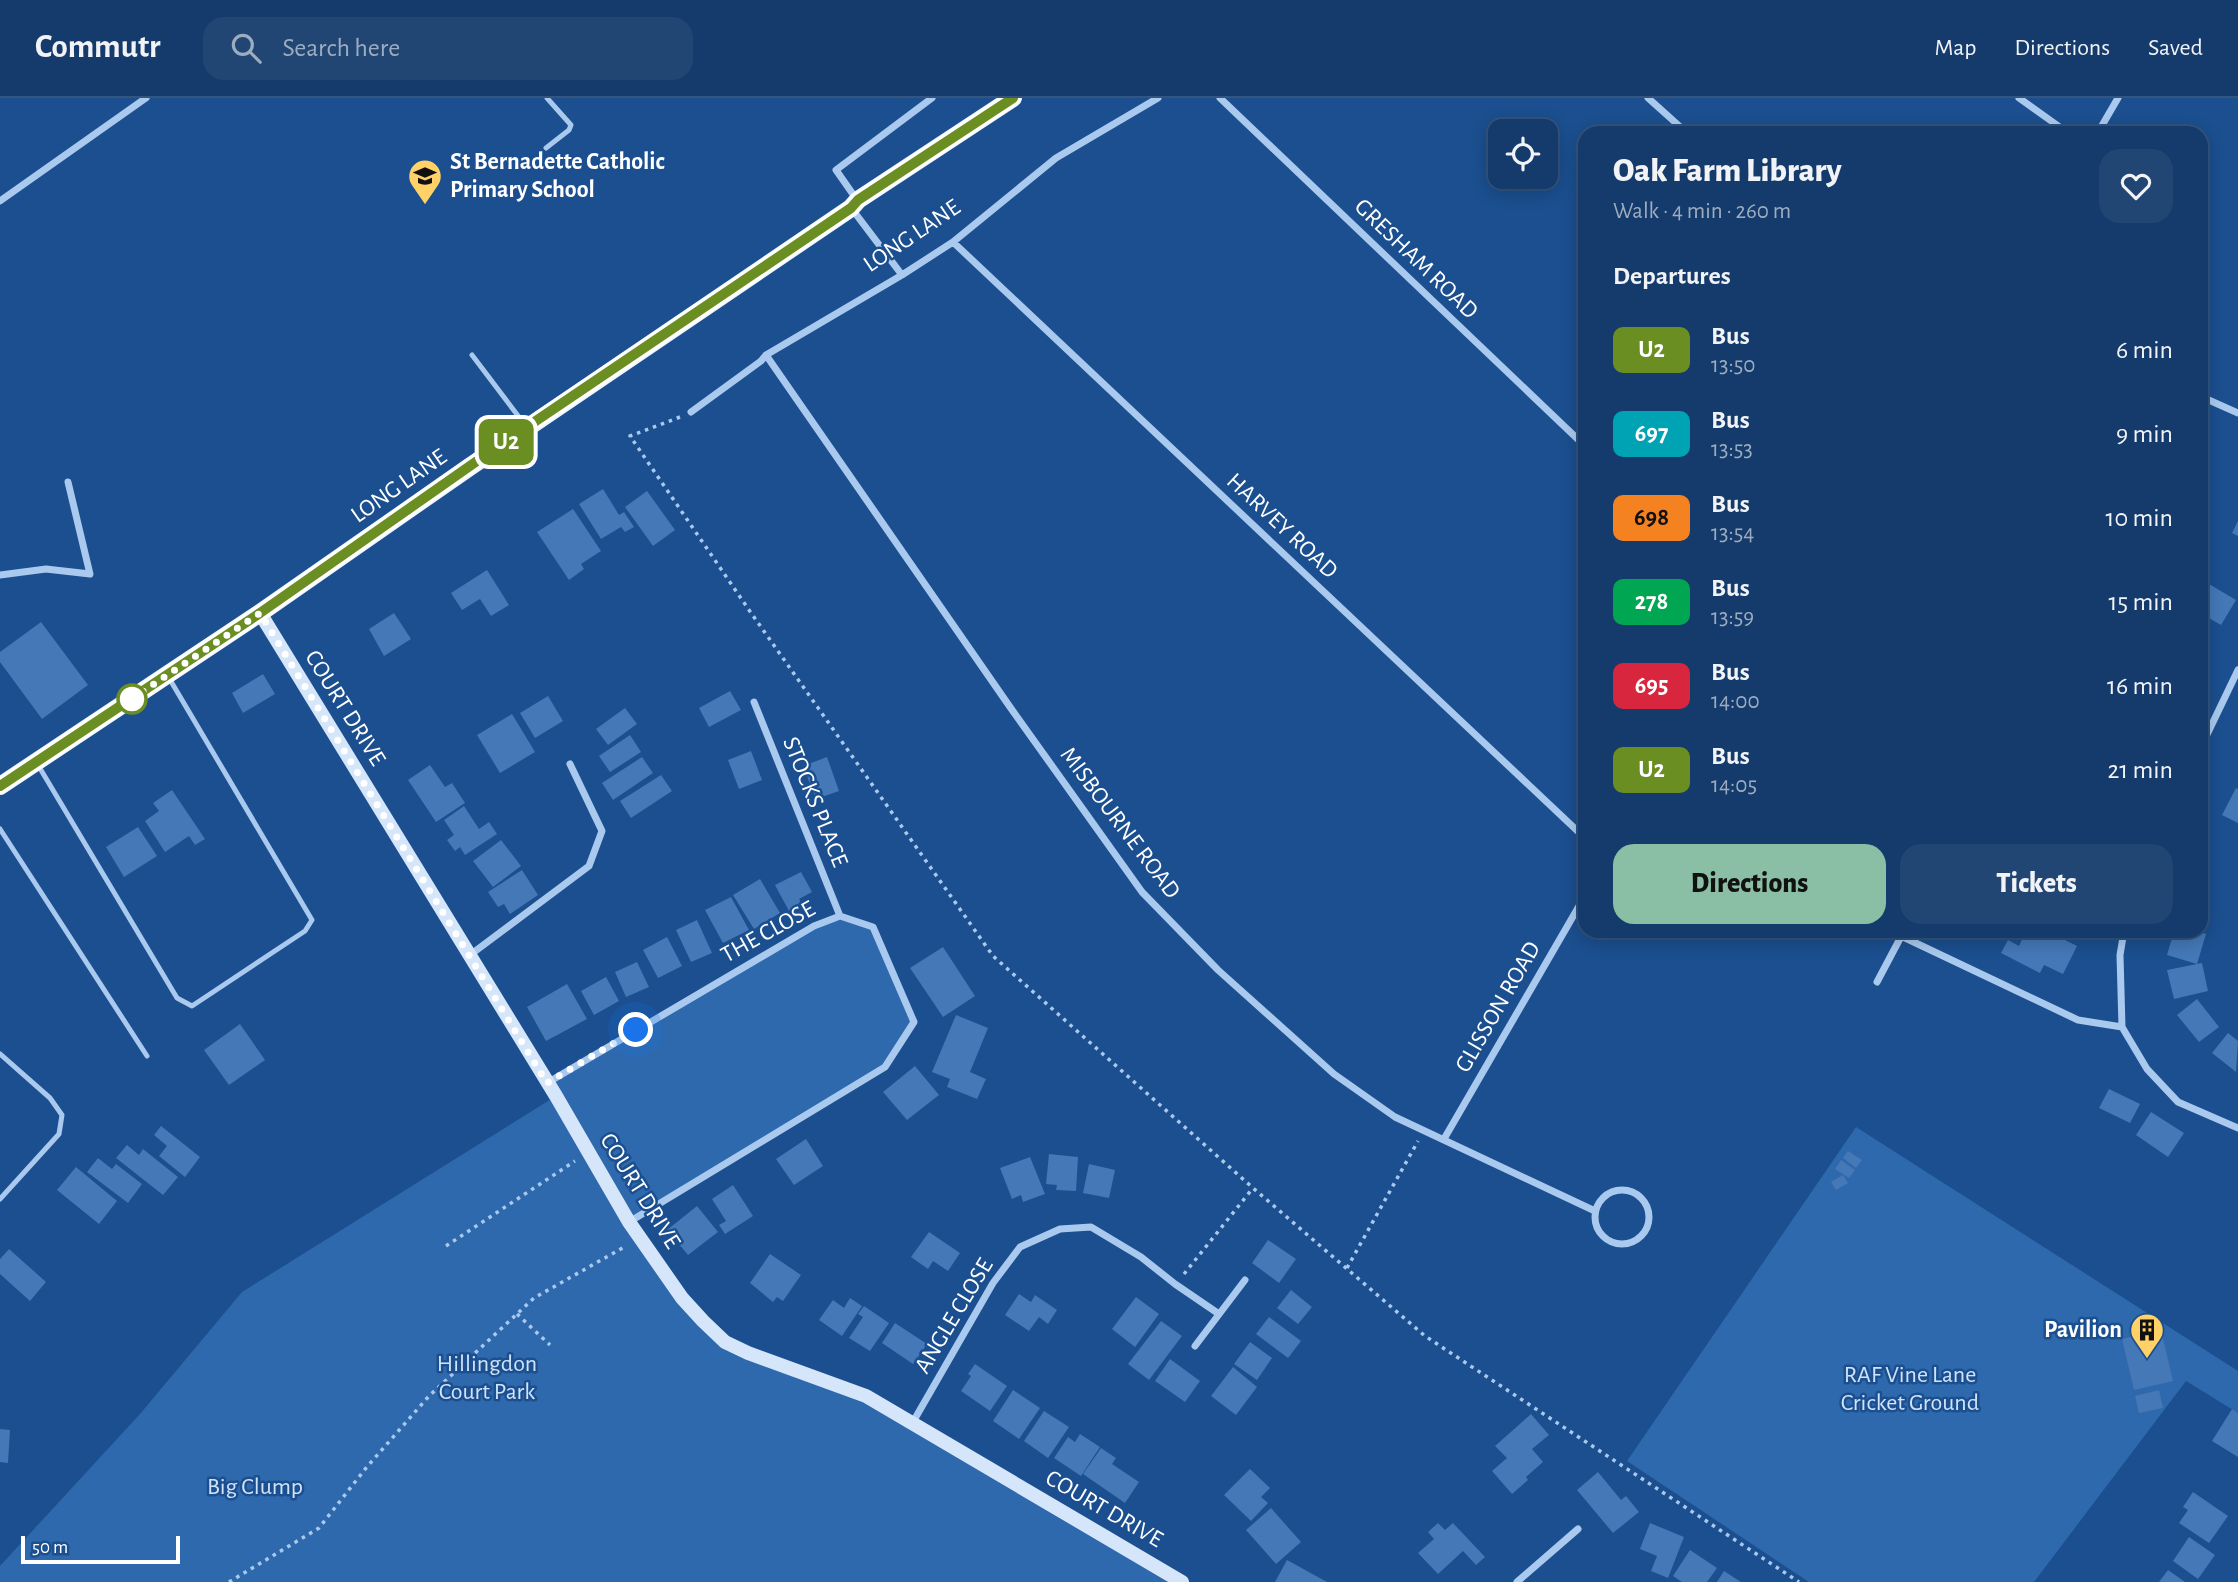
<!DOCTYPE html>
<html lang="en">
<head>
<meta charset="utf-8">
<style>
  body { margin:0; font-family:"Alegreya Sans",sans-serif; background:#214673; color:#f1f3f6; height:100vh; display:flex; flex-direction:column; font-size:26px; white-space:nowrap }
  * { box-sizing:border-box; margin:0 }
  p { font-size:23px; color:#9dadc1 }
  .icon { flex:none; width:38px; height:38px; fill:none; stroke:currentColor; stroke-width:2; stroke-linecap:round; stroke-linejoin:round }
  .map { position:relative; flex:1; overflow:hidden }
  .details { position:absolute; left:1578px; top:28px; width:630px; height:812px; display:flex; flex-direction:column; background:#143b6b; border-radius:21px; box-shadow:0 4px 18px #0003,0 0 0 2px #33557e }
  .details>* { flex:none }
  .badge { padding:0 14px; border-radius:10px; font-size:24px; line-height:46px }
  .buttons { position:absolute; left:1488px; top:21px; display:grid; gap:14px }
  .buttons a { display:grid; place-items:center; width:70px; height:70px; border-radius:14px; background:#143b6b; box-shadow:0 4px 18px #0003,0 0 0 2px #33557e; font-size:35px }
  .scale { position:absolute; left:21px; bottom:18px; width:159px; box-sizing:border-box; padding-left:7px; border:4px solid #fff; border-top:0; font-size:19px; line-height:24px; white-space:nowrap; color:#fff; -webkit-text-stroke:5px #1b4f8f; paint-order:stroke }
  .you { position:absolute; width:35px; height:35px; margin:-18px; border:5px solid #fff; border-radius:50%; background:#1a73e8; box-shadow:0 0 0 10px #1a73e833 }
  .map>.badge { position:absolute; translate:-50% -50%; box-shadow:0 0 0 4px #fff }
  h2 { padding:0 35px; font-size:26px; line-height:63px }
  .round { display:grid; place-items:center; flex:none; width:74px; height:74px; border-radius:21px; background:#214673 }
  .overview { display:flex; align-items:center; justify-content:space-between; height:119px; padding:0 35px }
  h1 { font-size:33px; font-weight:800; line-height:52px }
  .cta { display:flex; gap:14px; margin-top:auto; padding:14px 35px }
  .cta a { flex:1; height:80px; border-radius:21px; background:#8abfa5; color:#111; font-size:28px; font-weight:800; line-height:80px; text-align:center }
  .cta a+a { background:#214673; color:#f1f3f6 }
  ul { padding:0; list-style:none }
  li { display:flex; align-items:center; gap:21px; height:84px; padding:0 35px }
  li div { flex:1 }
  li b { display:block; font-size:26px }
  li em { font-style:normal }
  li .badge { min-width:77px; font-weight:700; text-align:center }
  header { display:flex; align-items:center; gap:42px; box-sizing:border-box; height:98px; padding:0 35px; background:#143b6b; border-bottom:2px solid #33557e }
  header strong { font-size:33px }
  nav { display:flex; gap:38px; margin-inline-start:auto; font-size:24px }
  .search { width:490px; height:63px; background:#214673; display:flex; align-items:center; gap:18px; box-sizing:border-box; padding:0 24px; border-radius:21px; color:#9dadc1; font-size:26px }
  .map>svg:first-child { display:block }
  .green { fill:#2e69ad }
  .building { fill:#4478b7 }
  .lines { fill:none; stroke-linecap:round; stroke-linejoin:round }
  .path { stroke:#a9c9ee; stroke-width:3.5; stroke-dasharray:3.5 5; stroke-linecap:butt }
  .lane { stroke:#a9c9ee; stroke-width:5 }
  .street { stroke:#a9c9ee; stroke-width:7 }
  .secondary { stroke:#d6e6fa; stroke-width:14 }
  .primary { stroke:#f0f6ff; stroke-width:18 }
  .line-casing { stroke:#fff; stroke-width:16 }
  .line { stroke:#6b8e23; stroke-width:10 }
  .walk { stroke:#fff; stroke-width:7; stroke-dasharray:0 12.6 }
  .stop-dot { fill:#fff; stroke:#6b8e23; stroke-width:3.5 }
  .labels { text-anchor:middle; dominant-baseline:central; stroke-width:5; stroke-linejoin:round; paint-order:stroke }
  .poi-label { font-size:24px; font-weight:bold; fill:#fff; stroke:#1b4f8f; text-anchor:start }
  .street-label { font-size:24px; fill:#fff; stroke:#1b4f8f }
  .park-label { font-size:24px; fill:#cfe3fa; stroke:#1b4f8f }
</style>
</head>
<body>
<header>
<strong>Commutr</strong>
<div class="search"><svg class="icon" aria-label="search" viewBox="0 0 24 24"><circle cx="10" cy="10" r="6"/><path d="M15 15l6 6"/></svg>Search here</div>
<nav><a>Map</a><a>Directions</a><a>Saved</a></nav>
</header>
<div class="map">
<svg width="2238" height="1484" viewBox="0 0 2238 1484">
  <rect width="100%" height="100%" fill="#1b4f8f"/>
  <path class="green" d="M 840,818 L 873,829 L 914,924 L 885,969 L 630,1124 L 726,1244 L 827,1283 L 1182,1484 L 0,1484 L 0,1468 L 140,1316 L 242,1194 L 556,998 L 547,985 L 814,828 Z
    M 1856,1029 L 2238,1273 L 2238,1315 L 2186,1283 L 2034,1484 L 1809,1484 L 1627,1363 Z"/>
  <path class="building" d="M 603,391 L 619,417 L 624,414 L 634,429 L 625,434 L 621,429 L 601,441 L 579,406 Z
    M 647,393 L 675,432 L 653,448 L 625,409 Z
    M 573,411 L 601,453 L 581,466 L 584,471 L 569,482 L 537,434 Z
    M 2238,423 L 2238,438 L 2232,435 Z
    M 487,472 L 509,507 L 491,518 L 480,501 L 462,512 L 451,495 Z
    M 2209,486 L 2236,502 L 2221,527 L 2207,519 L 2210,515 L 2202,510 L 2202,499 Z
    M 394,515 L 411,541 L 384,558 L 369,531 Z
    M 41,524 L 88,587 L 42,621 L 0,564 L 0,554 Z
    M 263,576 L 275,596 L 243,615 L 232,595 Z
    M 730,593 L 741,612 L 709,629 L 699,610 Z
    M 548,598 L 563,623 L 535,640 L 520,615 Z
    M 625,610 L 637,626 L 608,647 L 596,631 Z
    M 512,616 L 535,654 L 500,675 L 477,637 Z
    M 630,637 L 641,654 L 610,674 L 599,658 Z
    M 751,653 L 762,682 L 739,691 L 728,662 Z
    M 642,659 L 653,675 L 613,702 L 602,685 Z
    M 827,659 L 839,693 L 816,701 L 803,668 Z
    M 430,667 L 445,689 L 452,685 L 465,705 L 436,724 L 408,682 Z
    M 661,677 L 672,693 L 631,720 L 620,703 Z
    M 2236,690 L 2238,691 L 2238,725 L 2222,717 Z
    M 172,692 L 205,741 L 195,747 L 189,738 L 165,754 L 145,723 L 159,713 L 153,705 Z
    M 464,708 L 479,731 L 489,724 L 497,736 L 465,757 L 460,749 L 455,753 L 447,742 L 454,737 L 444,722 Z
    M 138,729 L 157,758 L 124,779 L 106,749 Z
    M 501,742 L 521,768 L 493,789 L 473,763 Z
    M 522,772 L 538,797 L 510,816 L 504,806 L 498,809 L 488,794 Z
    M 801,774 L 812,794 L 799,801 L 802,806 L 789,813 L 775,787 Z
    M 760,781 L 780,815 L 754,831 L 733,797 Z
    M 2202,789 L 2209,794 L 2202,808 Z
    M 731,799 L 749,832 L 723,845 L 705,812 Z
    M 697,822 L 712,855 L 691,864 L 676,832 Z
    M 2026,833 L 2047,833 L 2077,848 L 2063,876 L 2044,867 L 2040,875 L 2001,855 L 2008,842 L 2019,848 Z
    M 2174,833 L 2196,833 L 2206,836 L 2197,866 L 2202,865 L 2208,893 L 2174,901 L 2167,872 L 2197,866 L 2167,857 Z
    M 667,839 L 682,868 L 658,880 L 643,852 Z
    M 943,849 L 975,898 L 943,919 L 910,870 Z
    M 637,864 L 649,889 L 626,899 L 615,874 Z
    M 606,879 L 619,903 L 594,917 L 581,893 Z
    M 567,886 L 587,921 L 546,943 L 527,909 Z
    M 2197,901 L 2219,929 L 2199,944 L 2177,917 Z
    M 956,917 L 988,930 L 970,974 L 986,981 L 977,1001 L 947,989 L 950,981 L 932,974 Z
    M 240,926 L 265,962 L 229,987 L 204,952 Z
    M 2228,935 L 2238,943 L 2236,974 L 2212,955 Z
    M 915,968 L 939,997 L 907,1022 L 883,994 Z
    M 2109,991 L 2140,1006 L 2130,1025 L 2099,1010 Z
    M 2151,1014 L 2184,1035 L 2168,1059 L 2136,1037 Z
    M 161,1028 L 200,1059 L 185,1079 L 159,1058 L 167,1048 L 154,1037 Z
    M 806,1041 L 823,1068 L 794,1087 L 776,1061 Z
    M 127,1047 L 139,1057 L 143,1051 L 178,1079 L 163,1097 L 116,1060 Z
    M 1848,1053 L 1862,1062 L 1856,1070 L 1843,1060 Z
    M 1049,1056 L 1078,1059 L 1076,1093 L 1056,1092 L 1057,1087 L 1046,1086 Z
    M 1030,1059 L 1045,1096 L 1023,1104 L 1021,1097 L 1012,1101 L 1000,1070 Z
    M 98,1060 L 112,1071 L 116,1066 L 142,1086 L 128,1105 L 87,1074 Z
    M 1841,1062 L 1855,1072 L 1849,1080 L 1835,1071 Z
    M 1089,1066 L 1115,1072 L 1109,1100 L 1083,1095 Z
    M 76,1069 L 117,1103 L 99,1126 L 57,1092 Z
    M 1843,1077 L 1848,1085 L 1836,1092 L 1831,1084 Z
    M 733,1087 L 753,1118 L 725,1136 L 719,1127 L 726,1123 L 712,1101 Z
    M 697,1108 L 718,1134 L 688,1157 L 667,1132 Z
    M 929,1134 L 960,1155 L 948,1173 L 933,1163 L 928,1171 L 911,1159 Z
    M 1268,1142 L 1296,1161 L 1279,1185 L 1252,1165 Z
    M 9,1151 L 46,1184 L 30,1203 L 0,1176 L 0,1161 Z
    M 770,1156 L 801,1177 L 783,1203 L 777,1199 L 773,1204 L 750,1185 Z
    M 1291,1192 L 1312,1209 L 1298,1226 L 1277,1210 Z
    M 1019,1196 L 1031,1204 L 1035,1197 L 1057,1212 L 1048,1226 L 1039,1219 L 1029,1233 L 1005,1217 Z
    M 1136,1199 L 1159,1216 L 1135,1249 L 1112,1231 Z
    M 850,1200 L 862,1208 L 842,1238 L 819,1222 L 833,1202 L 844,1210 Z
    M 864,1208 L 889,1225 L 870,1253 L 849,1240 L 863,1219 L 858,1216 Z
    M 1269,1219 L 1301,1243 L 1288,1260 L 1256,1236 Z
    M 1161,1223 L 1182,1238 L 1149,1282 L 1128,1266 Z
    M 895,1225 L 927,1246 L 913,1266 L 882,1245 Z
    M 2161,1232 L 2173,1283 L 2134,1292 L 2122,1241 Z
    M 1250,1244 L 1272,1260 L 1257,1282 L 1234,1266 Z
    M 1170,1261 L 1200,1283 L 1185,1304 L 1155,1283 Z
    M 975,1266 L 1007,1288 L 990,1313 L 961,1293 L 971,1278 L 968,1276 Z
    M 1233,1269 L 1257,1289 L 1236,1317 L 1211,1298 Z
    M 1013,1292 L 1040,1310 L 1019,1341 L 993,1323 Z
    M 2159,1292 L 2163,1310 L 2139,1315 L 2135,1298 Z
    M 2232,1311 L 2238,1315 L 2238,1359 L 2212,1343 Z
    M 1044,1313 L 1069,1329 L 1048,1360 L 1024,1343 Z
    M 1531,1316 L 1549,1337 L 1532,1351 L 1543,1364 L 1526,1379 L 1528,1382 L 1512,1396 L 1492,1373 L 1507,1360 L 1495,1348 Z
    M 0,1331 L 10,1332 L 8,1365 L 0,1364 Z
    M 1080,1336 L 1100,1349 L 1081,1378 L 1054,1360 L 1068,1339 L 1075,1344 Z
    M 1101,1350 L 1116,1360 L 1112,1366 L 1139,1384 L 1125,1405 L 1083,1376 Z
    M 1250,1371 L 1270,1390 L 1261,1399 L 1268,1405 L 1251,1423 L 1224,1397 Z
    M 1598,1374 L 1621,1402 L 1626,1398 L 1639,1414 L 1613,1435 L 1577,1392 Z
    M 2193,1394 L 2228,1418 L 2209,1445 L 2179,1425 L 2188,1412 L 2183,1409 Z
    M 1271,1410 L 1301,1444 L 1276,1466 L 1246,1432 Z
    M 1438,1425 L 1445,1432 L 1453,1425 L 1485,1459 L 1476,1467 L 1463,1453 L 1438,1476 L 1418,1455 L 1434,1441 L 1428,1434 Z
    M 1650,1425 L 1684,1439 L 1668,1480 L 1651,1473 L 1657,1458 L 1640,1451 Z
    M 2189,1439 L 2215,1457 L 2198,1481 L 2173,1463 Z
    M 1690,1452 L 1717,1470 L 1707,1484 L 1682,1484 L 1673,1478 Z
    M 1287,1462 L 1327,1484 L 1275,1484 Z
    M 2168,1472 L 2185,1484 L 2159,1484 Z
    M 1724,1473 L 1741,1484 L 1717,1484 Z"/>
  <g class="lines">
    <path class="path" d="M 680,319 L 630,338 L 749,512 L 993,858 L 1253,1090 L 1425,1238 L 1799,1484
      M 446,1148 L 575,1063
      M 1347,1170 L 1418,1043
      M 1184,1176 L 1253,1090
      M 517,1216 L 550,1247
      M 229,1484 L 319,1430 L 366,1370 L 429,1298 L 534,1200 L 626,1148"/>
    <path class="lane" d="M 546,50 L 569,32 L 571,27 L 547,0
      M 472,257 L 525,327
      M 38,667 L 177,900 L 192,908 L 305,833 L 312,822 L 169,580
      M 0,731 L 147,958
      M 0,956 L 50,1000 L 62,1017 L 59,1036 L 0,1101"/>
    <path class="street" d="M 1220,0 L 1586,349
      M 1648,0 L 1687,35
      M 2019,0 L 2068,35
      M 2090,35 L 2100,31 L 2118,0
      M 857,102 L 836,72 L 932,0
      M 0,103 L 146,0
      M 852,111 L 902,177
      M 953,144 L 1586,741
      M 766,257 L 1010,609 L 1142,794 L 1218,872 L 1334,976 L 1395,1019 L 1595,1113
      M 2202,299 L 2238,315
      M 691,314 L 761,263 L 766,257 L 902,177 L 953,144 L 1056,60 L 1158,0
      M 0,477 L 46,471 L 90,476 L 68,384
      M 754,604 L 840,818
      M 2202,647 L 2238,572
      M 2124,833 L 2120,857 L 2122,929 L 2147,971 L 2178,1004 L 2238,1030
      M 1901,838 L 2078,922 L 2122,929
      M 470,857 L 589,768 L 602,733 L 570,666
      M 1877,884 L 1904,833
      M 547,985 L 814,828 L 840,818 L 873,829 L 914,924 L 885,969 L 629,1124
      M 1444,1041 L 1586,796
      M1595 1119a27 27 0 1 1 54 0a27 27 0 1 1-54 0Z
      M 1195,1248 L 1245,1182
      M 913,1324 L 993,1185 L 1020,1149 L 1060,1131 L 1091,1129 L 1141,1159 L 1175,1186 L 1219,1216
      M 1517,1484 L 1578,1431"/>
    <path class="secondary" d="M 260,515 L 556,998 L 629,1124 L 682,1200 L 703,1223 L 725,1244 L 748,1255 L 866,1298 L 1182,1484"/>
    <path class="primary" d="M 0,688 L 260,515 L 468,370 L 851,110 L 858,102 L 1013,0"/>
  </g>
  <g class="lines">
    <g class="line-casing">
      <path id="line" d="M 0,688 L 260,515 L 487,356 L 851,110 L 858,102 L 1013,0"/>
    </g>
    <use href="#line" class="line"/>
    <path class="walk" d="M 132,601 L 127,604 L 260,515 L 547,985 L 636,932"/>
  </g>
  <defs>
    <g id="school-pin" transform="scale(1.75)"><path d="M0 17L-7.5 6A9.5 9.5 0 1 1 7.5 6Z" fill="#ffd166" stroke="#1b4f8f"/><path d="M0-5L7-2L0 1L-7-2ZM-4 1L0 2.5L4 1V4Q0 6-4 4Z" fill="#111"/></g>
    <g id="building-pin" transform="scale(1.75)"><path d="M0 17L-7.5 6A9.5 9.5 0 1 1 7.5 6Z" fill="#ffd166" stroke="#1b4f8f"/><path d="M-4-6H4V6H1V3H-1V6H-4ZM-2.5-4.3h1.7v1.8h-1.7ZM.8-4.3h1.7v1.8H.8ZM-2.5-1h1.7V.8h-1.7ZM.8-1h1.7V.8H.8Z" fill="#111"/></g>
  </defs>
  <g fill-rule="evenodd">
    <use href="#school-pin" x="425" y="78"/>
    <use href="#building-pin" x="2147" y="1232"/>
  </g>
  <circle class="stop-dot" cx="132" cy="601" r="14"/>
  <g class="labels">
    <g class="poi-label">
      <text x="450" y="64">St Bernadette Catholic<tspan x="450" dy="28">Primary School</tspan></text>
      <text x="2122" y="1232" text-anchor="end">Pavilion</text>
    </g>
    <g class="street-label">
      <text transform="translate(912 138) rotate(-34)">LONG LANE</text>
      <text transform="translate(1416 161) rotate(44)">GRESHAM ROAD</text>
      <text transform="translate(399 388) rotate(-35)">LONG LANE</text>
      <text transform="translate(1282 428) rotate(43)">HARVEY ROAD</text>
      <text transform="translate(345 610) rotate(58)">COURT DRIVE</text>
      <text transform="translate(815 704) rotate(68)">STOCKS PLACE</text>
      <text transform="translate(1120 725) rotate(53)">MISBOURNE ROAD</text>
      <text transform="translate(768 834) rotate(-29)">THE CLOSE</text>
      <text transform="translate(1498 909) rotate(-60)">GLISSON ROAD</text>
      <text transform="translate(640 1093) rotate(58)">COURT DRIVE</text>
      <text transform="translate(954 1218) rotate(-59)">ANGLE CLOSE</text>
      <text transform="translate(1104 1411) rotate(30)">COURT DRIVE</text>
    </g>
    <g class="park-label">
      <text x="487" y="1266">Hillingdon<tspan x="487" dy="28">Court Park</tspan></text>
      <text x="1910" y="1277">RAF Vine Lane<tspan x="1910" dy="28">Cricket Ground</tspan></text>
      <text x="255" y="1389">Big Clump</text>
    </g>
  </g>
</svg>
<div class="buttons">
<a><svg class="icon" aria-label="locate" viewBox="0 0 24 24"><circle cx="12" cy="12" r="6"/><path d="M12 2v4M12 18v4M2 12h4M18 12h4"/></svg></a>
</div>
<div class="scale">50 m</div>
<div class="you" style="left:636px;top:932px"></div>
<b class="badge" style="left:506px;top:344px;background:#6b8e23;color:#fff">U2</b>
<section class="details">
<div class="overview"><div><h1>Oak Farm Library</h1><p>Walk · 4 min · 260 m</p></div><a class="round"><svg class="icon" aria-label="heart" viewBox="0 0 24 24"><path d="M12 20l-8-8c-3-5 5-10 8-4 3-6 11-1 8 4z"/></svg></a></div>
<h2>Departures</h2>
<ul>
<li><span class="badge" style="background:#6b8e23;color:#fff">U2</span><div><b>Bus</b><p>13:50</p></div><em>6 min</em></li>
<li><span class="badge" style="background:#00a3b4;color:#fff">697</span><div><b>Bus</b><p>13:53</p></div><em>9 min</em></li>
<li><span class="badge" style="background:#f58220;color:#111">698</span><div><b>Bus</b><p>13:54</p></div><em>10 min</em></li>
<li><span class="badge" style="background:#00a651;color:#fff">278</span><div><b>Bus</b><p>13:59</p></div><em>15 min</em></li>
<li><span class="badge" style="background:#d7263d;color:#fff">695</span><div><b>Bus</b><p>14:00</p></div><em>16 min</em></li>
<li><span class="badge" style="background:#6b8e23;color:#fff">U2</span><div><b>Bus</b><p>14:05</p></div><em>21 min</em></li>
</ul>
<div class="cta"><a>Directions</a><a>Tickets</a></div>
</section>
</div>
</body>
</html>
